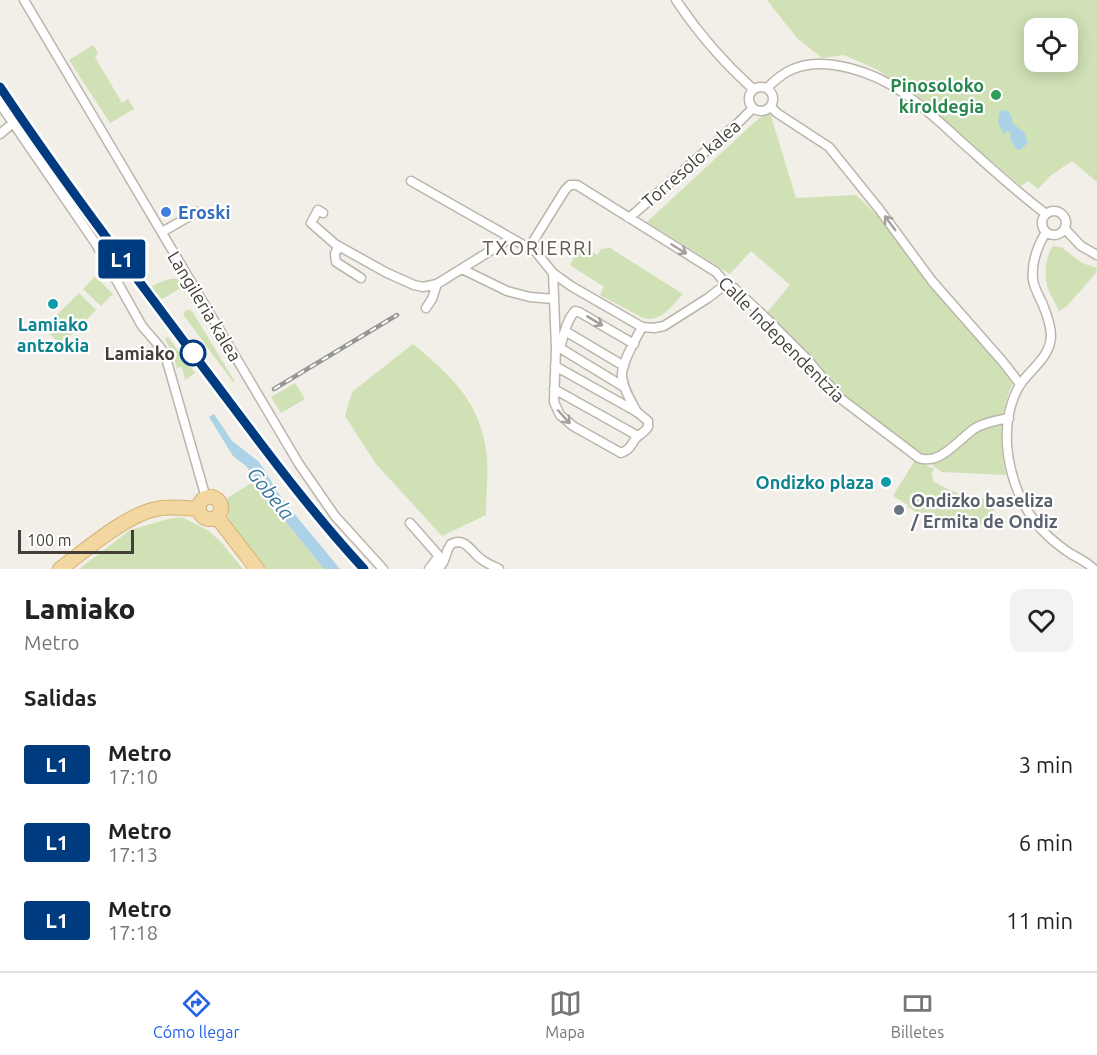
<!DOCTYPE html>
<html lang="es">
<head>
<meta charset="utf-8">
<style>
  body { margin:0; font-family:Ubuntu,sans-serif; background:#f2f2f2; color:#222; height:100vh; display:flex; flex-direction:column; font-size:22px; white-space:nowrap }
  * { box-sizing:border-box; margin:0 }
  p { font-size:20px; color:#767676 }
  .icon { flex:none; width:33px; height:33px; fill:none; stroke:currentColor; stroke-width:2; stroke-linecap:round; stroke-linejoin:round }
  .map { position:relative; height:569px; overflow:hidden }
  .panel { display:flex; flex-direction:column; background:#fff; flex:1 }
  .panel>* { flex:none }
  .badge { padding:0 12px; border-radius:4px; font-size:21px; line-height:39px }
  .fabs { position:absolute; left:1024px; top:18px; display:grid; gap:12px }
  .fabs a { display:grid; place-items:center; width:54px; height:54px; border-radius:12px; background:#fff; box-shadow:0 3px 15px #0003; font-size:30px }
  .scale { position:absolute; left:18px; bottom:15px; width:116px; box-sizing:border-box; padding-left:6px; border:3px solid #443f38; border-top:0; font-size:16px; line-height:21px; white-space:nowrap; color:#443f38; -webkit-text-stroke:4px #fff; paint-order:stroke }
  .map>.badge { position:absolute; translate:-50% -50%; box-shadow:0 0 0 3px #fff }
  h2 { padding:0 24px; font-size:22px; line-height:54px }
  .round { display:grid; place-items:center; flex:none; width:63px; height:63px; border-radius:12px; background:#f2f2f2 }
  .head { display:flex; align-items:center; justify-content:space-between; height:102px; padding:0 24px }
  h1 { font-size:28px; font-weight:800; line-height:45px }
  ul { padding:0; list-style:none }
  li { display:flex; align-items:center; gap:18px; height:78px; padding:0 24px }
  li div { flex:1 }
  li b { display:block; font-size:22px }
  li em { font-style:normal }
  li .badge { min-width:66px; font-weight:700; text-align:center }
  .menu { display:flex; justify-content:space-around; align-items:center; height:84px; border-top:2px solid #e0e0e0; background:#fff; font-size:16px; color:#767676 }
  .menu a { display:grid; justify-items:center; gap:3px }
  .menu .active { color:#2563eb }
  .map>svg:first-child { display:block }
  .green { fill:#d0e1b6; fill-rule:evenodd }
  .water { fill:#acd2e7 }
  .lines { fill:none; stroke-linecap:round; stroke-linejoin:round }
  .street-casing { stroke:#bcb5ac; stroke-width:11 }
  .primary-casing { stroke:#d5b273; stroke-width:16 }
  .street { stroke:#fff; stroke-width:8 }
  .primary { stroke:#f2d7a1; stroke-width:14 }
  .rail-casing { stroke:#969696; stroke-width:4.5 }
  .rail { stroke:#fff; stroke-width:2; stroke-dasharray:7; stroke-linecap:butt }
  .oneway { stroke:#a29f9c }
  .line-casing { stroke:#fff; stroke-width:14 }
  .line { stroke:#003b80; stroke-width:9 }
  .leisure-dot { fill:#2e9e5b; stroke:#fff; stroke-width:2 }
  .shop-dot { fill:#3f7fe0; stroke:#fff; stroke-width:2 }
  .culture-dot { fill:#0f9aa8; stroke:#fff; stroke-width:2 }
  .stop-dot { fill:#fff; stroke:#003b80; stroke-width:3 }
  .worship-dot { fill:#6b7280; stroke:#fff; stroke-width:2 }
  .labels { text-anchor:middle; dominant-baseline:central; stroke-width:4.5; stroke-linejoin:round; paint-order:stroke }
  .leisure-label { font-size:18px; font-weight:bold; fill:#27864d; stroke:#fff; text-anchor:end }
  .street-label { font-size:18px; fill:#443f38; stroke:#fff }
  .shop-label { font-size:18px; font-weight:bold; fill:#366cbe; stroke:#fff; text-anchor:start }
  .culture-label { font-size:18px; font-weight:bold; fill:#0d838f; stroke:#fff }
  .stop-label { font-size:18px; font-weight:bold; fill:#443f38; stroke:#fff; text-anchor:end }
  .worship-label { font-size:18px; font-weight:bold; fill:#5b616d; stroke:#fff; text-anchor:start }
  .neighbourhood-label { font-size:20px; letter-spacing:1.5px; fill:#665c50; stroke:#fff }
  .water-label { font-size:20px; font-style:italic; fill:#3c799c; stroke:#fff }
</style>
</head>
<body>
<div class="map">
<svg width="1097" height="569" viewBox="0 0 1097 569">
  <rect width="100%" height="100%" fill="#f2eee8"/>
  <path class="green" d="M 767,0 L 1097,0 L 1097,182 L 1072,161 L 1050,176 L 1038,189 L 1028,181 L 1021,186 L 904,88 L 878,70 L 844,55 L 822,58 L 797,38 ZM 1035,28 L 1068,28 L 1068,62 L 1035,62 Z
    M 93,45 L 98,53 L 95,57 L 122,103 L 128,99 L 134,109 L 110,123 L 69,60 Z
    M 770,113 L 796,198 L 856,195 L 904,241 L 1019,373 C 1016,378 1012,384 1010,390 C 999,416 1000,449 1006,475 L 942,472 L 873,423 L 840,398 L 764,316 L 790,285 L 751,251 L 730,274 L 647,222 L 758,119 Z
    M 580,244 L 597,255 L 601,249 L 610,248 L 683,294 C 672,306 659,325 641,317 L 600,295 L 604,287 L 570,265 Z
    M 1053,246 L 1061,247 L 1082,263 L 1097,268 L 1096,273 L 1066,307 L 1059,311 C 1056,304 1051,296 1048,289 C 1044,276 1045,257 1053,246 Z
    M 139,262 L 149,275 L 148,279 L 145,281 L 149,288 C 160,282 177,272 186,285 L 162,299 L 158,296 L 155,299 L 132,268 Z
    M 95,276 L 113,294 L 101,306 L 83,289 Z
    M 79,293 L 96,310 L 61,345 L 44,328 Z
    M 186,310 L 189,310 L 192,311 L 235,382 L 233,382 L 185,317 L 183,315 Z
    M 168,337 L 195,373 L 185,380 L 182,367 L 177,368 L 172,352 L 165,339 Z
    M 413,344 C 450,375 478,399 486,449 C 489,468 486,495 486,515 L 442,536 L 376,464 L 345,416 L 352,392 Z
    M 295,383 L 305,399 L 281,413 L 271,397 Z
    M 915,460 L 934,469 L 932,472 L 933,481 C 954,494 967,497 991,500 L 997,522 L 975,525 L 948,523 L 916,512 L 907,507 L 908,505 L 893,496 Z
    M 255,478 L 261,491 L 324,569 L 266,569 L 229,519 L 224,500 L 250,484 Z
    M 182,517 L 209,531 L 221,542 L 243,569 L 79,569 L 130,530 L 168,519 Z"/>
  <path class="water" d="M 1000,110 L 1008,111 L 1012,117 L 1012,123 L 1024,132 L 1028,142 L 1021,150 L 1016,149 L 1010,138 L 1011,133 L 1007,131 L 1003,134 L 998,122 Z
    M 214,414 L 232,441 L 258,461 L 264,469 L 276,490 L 287,505 L 340,569 L 324,569 L 261,491 L 253,475 L 246,466 L 233,456 L 209,417 Z"/>
  <g class="lines">
    <g class="street-casing">
      <path id="street" d="M 24,0 L 299,464 L 335,516 L 383,569
        M 676,0 C 698,33 723,62 753,89
        M749 99a12 12 0 1 1 24 0a12 12 0 1 1-24 0Z
        M 767,88 C 775,80 783,73 793,69 C 826,55 875,73 902,92 C 925,107 945,127 965,145 C 992,169 1018,193 1046,214
        M 0,104 L 96,244 L 142,326 L 160,347 L 166,358 L 206,498
        M 771,107 L 777,113 L 829,147 L 879,209 L 932,281 L 1003,362 L 1020,384
        M 0,134 L 13,123
        M 411,181 L 511,238
        M1042 223a12 12 0 1 1 24 0a12 12 0 1 1-24 0Z
        M 323,213 L 318,210 L 311,223 L 335,244 L 387,273 L 414,285 L 423,287 L 437,284 L 511,238 L 536,252 L 553,273 L 571,286 L 642,327 L 654,328 L 664,326 L 708,298 L 726,284
        M 629,218 L 738,123 L 753,108
        M 1065,229 L 1081,246 L 1097,255
        M 162,232 L 197,212
        M 1046,232 C 1037,247 1031,262 1033,280 C 1034,288 1040,298 1043,305 C 1047,315 1051,326 1051,336 C 1050,360 1026,371 1017,390 C 995,435 1011,500 1046,534 C 1053,541 1062,548 1071,554 C 1080,559 1087,562 1094,569
        M 338,246 L 335,254 L 336,262 L 361,278
        M 529,248 L 565,190 L 570,185 L 577,185 L 716,272 L 726,284 L 734,288 L 764,316 L 807,359 L 840,398 L 919,458 C 941,466 960,437 977,427 C 987,422 998,420 1009,418
        M 462,269 L 507,291 L 530,297 L 554,299
        M 553,273 L 556,348 L 554,402 L 560,415 L 573,426 L 621,453 C 631,449 630,446 636,438 C 640,434 645,432 648,427 L 648,421 L 637,412 L 555,366
        M 426,308 L 432,299 L 437,284
        M 565,331 L 624,366
        M 556,348 L 560,348 L 624,387
        M 560,348 C 564,335 566,321 575,311 L 579,312 L 634,344
        M 554,389 L 638,436
        M 637,412 C 631,401 623,389 622,376 C 621,363 636,339 642,327
        M 410,523 L 439,556 L 429,569
        M 438,569 C 449,558 443,555 451,544 C 466,537 470,551 481,559 C 486,563 493,566 499,569"/>
    </g>
    <g class="primary-casing">
      <path id="primary" d="M199 508a11 11 0 1 1 22 0a11 11 0 1 1-22 0Z
        M 217,517 L 257,569
        M 60,569 C 86,550 126,515 156,509 C 170,506 185,508 199,509"/>
    </g>
    <use href="#street" class="street"/>
    <use href="#primary" class="primary"/>
    <g class="rail-casing">
      <path id="rail" d="M 0,87 C 62,180 130,269 197,359 C 251,430 303,503 364,569
        M 274,389 L 397,315"/>
    </g>
    <use href="#rail" class="rail"/>
  </g>
  <defs><path id="oneway-shaft" d="M-6 0H5M1.5-3L5.5 0L1.5 3" fill="none" stroke-width="1.6" stroke-linecap="round" stroke-linejoin="round" transform="scale(1.5)"/></defs>
  <g class="oneway">
    <use href="#oneway-shaft" transform="translate(890 223) rotate(-127)"/>
    <use href="#oneway-shaft" transform="translate(679 249) rotate(32)"/>
    <use href="#oneway-shaft" transform="translate(595 321) rotate(31)"/>
    <use href="#oneway-shaft" transform="translate(564 417) rotate(48)"/>
  </g>
  <g class="lines">
    <g class="line-casing">
      <path id="line" d="M 0,87 C 62,180 130,269 197,359 C 251,430 303,503 364,569"/>
    </g>
    <use href="#line" class="line"/>
  </g>
  <circle class="leisure-dot" cx="996" cy="95" r="6"/>
  <circle class="shop-dot" cx="166" cy="212" r="6"/>
  <g class="culture-dot">
    <circle cx="53" cy="304" r="6"/>
    <circle cx="886" cy="482" r="6"/>
  </g>
  <circle class="stop-dot" cx="193" cy="353" r="12"/>
  <circle class="worship-dot" cx="899" cy="510" r="6"/>
  <g class="labels">
    <g class="leisure-label">
      <text x="984" y="85">Pinosoloko<tspan x="984" dy="21">kiroldegia</tspan></text>
    </g>
    <g class="street-label">
      <text transform="translate(691 163) rotate(-41)">Torresolo kalea</text>
      <text transform="translate(205 306) rotate(59)">Langileria kalea</text>
      <text transform="translate(782 339) rotate(45)">Calle Independentzia</text>
    </g>
    <g class="shop-label">
      <text x="178" y="212">Eroski</text>
    </g>
    <g class="culture-label">
      <text x="53" y="324">Lamiako<tspan x="53" dy="21">antzokia</tspan></text>
      <text x="874" y="482" text-anchor="end">Ondizko plaza</text>
    </g>
    <g class="stop-label">
      <text x="175" y="353">Lamiako</text>
    </g>
    <g class="worship-label">
      <text x="911" y="500">Ondizko baseliza<tspan x="911" dy="21">/ Ermita de Ondiz</tspan></text>
    </g>
    <g class="neighbourhood-label">
      <text x="538" y="247">TXORIERRI</text>
    </g>
    <g class="water-label">
      <text transform="translate(271 493) rotate(51)">Gobela</text>
    </g>
  </g>
</svg>
<div class="fabs">
<a><svg class="icon" aria-label="locate" viewBox="0 0 24 24"><circle cx="12" cy="12" r="6"/><path d="M12 2v4M12 18v4M2 12h4M18 12h4"/></svg></a>
</div>
<div class="scale">100 m</div>
<b class="badge" style="left:122px;top:259px;background:#003b80;color:#fff">L1</b>
</div>
<section class="panel">
<div class="head"><div><h1>Lamiako</h1><p>Metro</p></div><a class="round"><svg class="icon" aria-label="heart" viewBox="0 0 24 24"><path d="M12 20l-8-8c-3-5 5-10 8-4 3-6 11-1 8 4z"/></svg></a></div>
<h2>Salidas</h2>
<ul>
<li><span class="badge" style="background:#003b80;color:#fff">L1</span><div><b>Metro</b><p>17:10</p></div><em>3 min</em></li>
<li><span class="badge" style="background:#003b80;color:#fff">L1</span><div><b>Metro</b><p>17:13</p></div><em>6 min</em></li>
<li><span class="badge" style="background:#003b80;color:#fff">L1</span><div><b>Metro</b><p>17:18</p></div><em>11 min</em></li>
</ul>
</section>
<nav class="menu">
<a class="active"><svg class="icon" aria-label="directions" viewBox="0 0 24 24"><path d="M12 3l9 9-9 9-9-9zM9 14v-3h6M13 9l2 2-2 2"/></svg>Cómo llegar</a>
<a><svg class="icon" aria-label="map" viewBox="0 0 24 24"><path d="M3 6l6-2 6 2 6-2v14l-6 2-6-2-6 2zM9 4v14M15 6v14"/></svg>Mapa</a>
<a><svg class="icon" aria-label="tickets" viewBox="0 0 24 24"><path d="M3 7h18v10H3zM15 7v10"/></svg>Billetes</a>
</nav>
</body>
</html>
